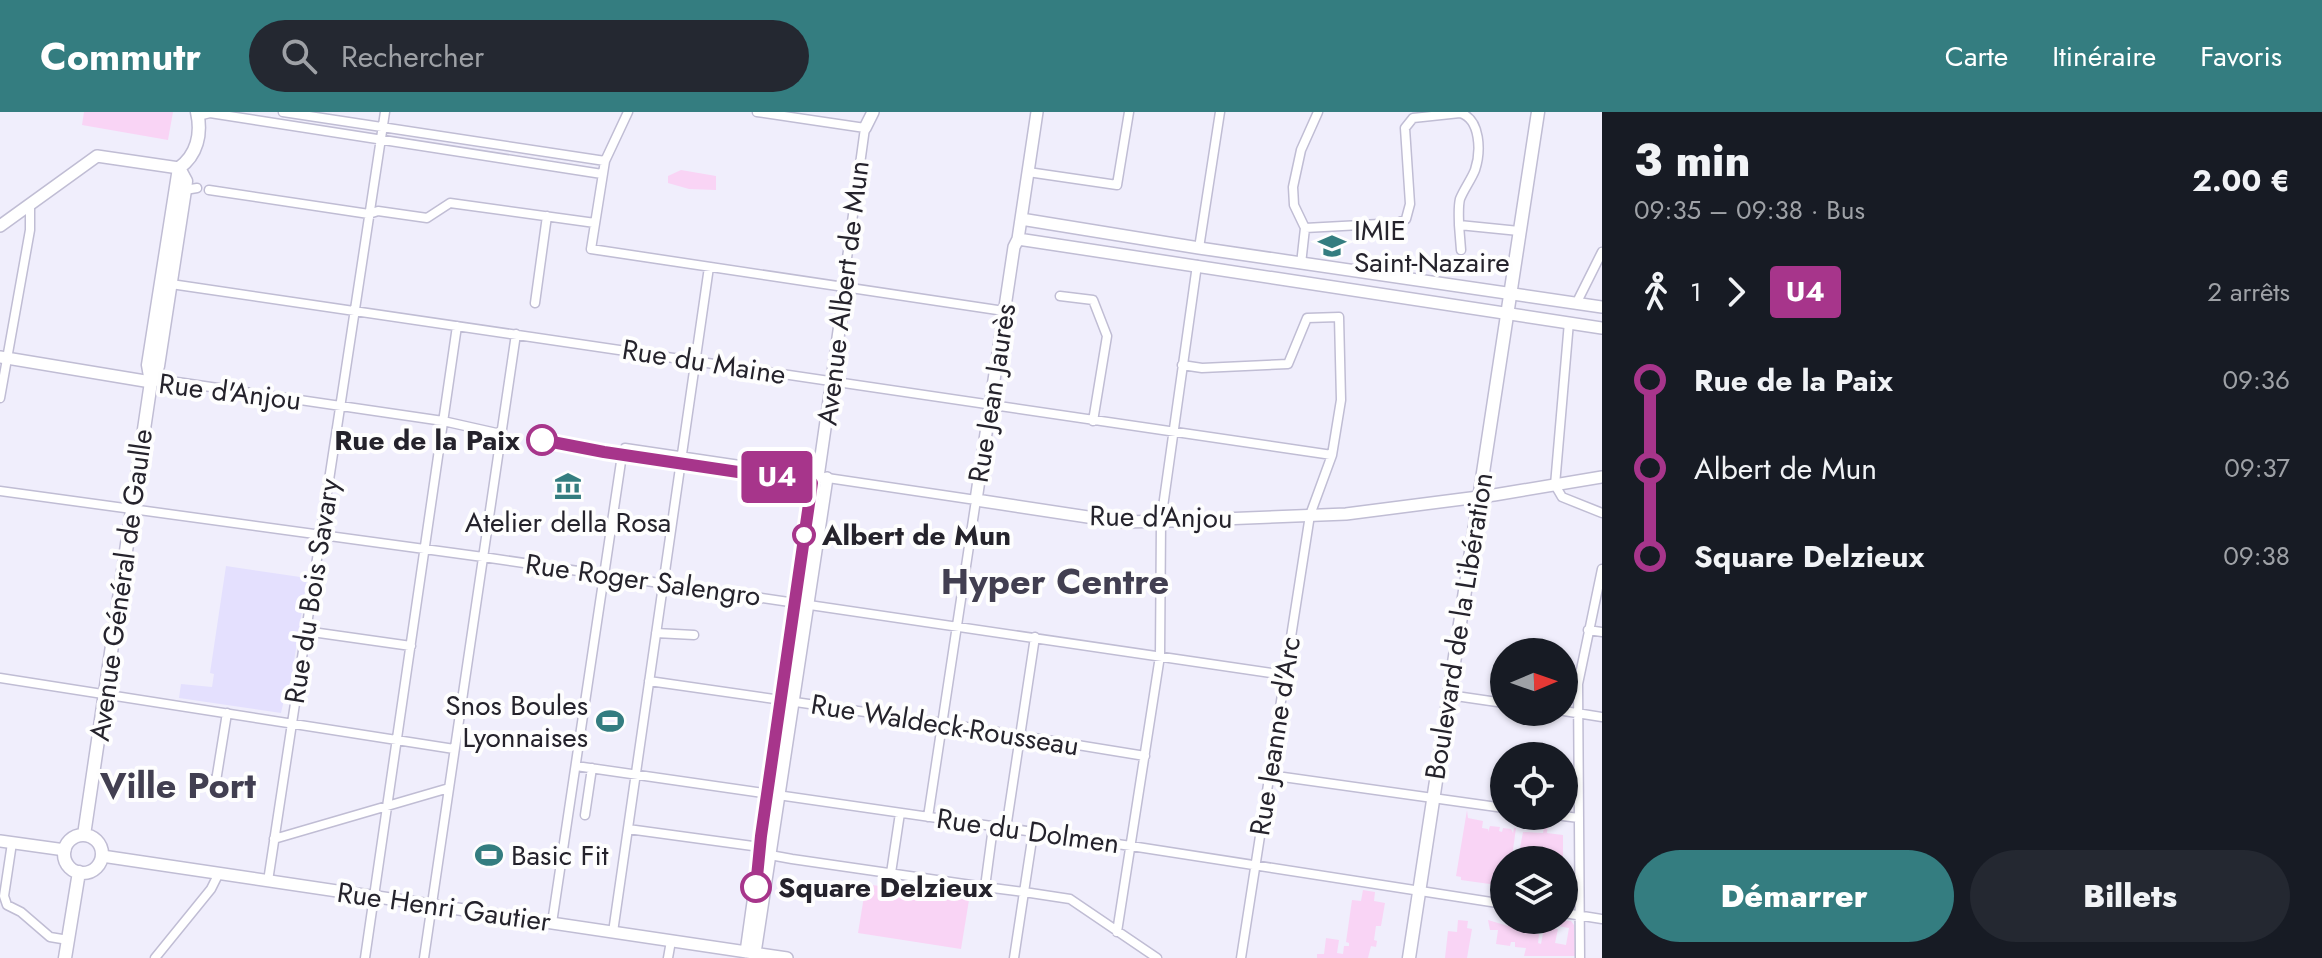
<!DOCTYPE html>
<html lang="fr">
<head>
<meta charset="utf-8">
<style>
  body { margin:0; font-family:Jost,sans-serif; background:#242831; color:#f1f3f6; height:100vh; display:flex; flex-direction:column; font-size:30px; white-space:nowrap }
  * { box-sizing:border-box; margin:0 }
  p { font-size:26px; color:#9ea1a6 }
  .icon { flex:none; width:44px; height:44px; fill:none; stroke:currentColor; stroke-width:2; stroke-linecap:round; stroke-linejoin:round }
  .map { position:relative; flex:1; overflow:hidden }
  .panel { display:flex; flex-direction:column; background:#171b24; width:720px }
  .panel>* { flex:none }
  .badge { padding:0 16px; border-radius:6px; font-size:28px; line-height:52px }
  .needle { width:52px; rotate:88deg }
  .controls { position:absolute; left:1490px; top:526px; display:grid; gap:16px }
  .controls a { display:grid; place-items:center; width:88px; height:88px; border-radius:50%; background:#171b24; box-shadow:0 2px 6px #0004; font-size:40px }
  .map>.badge { position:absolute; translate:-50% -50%; box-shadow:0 0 0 4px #fff }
  .legs { display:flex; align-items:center; gap:12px; height:88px; padding:0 32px; font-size:26px }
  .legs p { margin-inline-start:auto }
  .overview { display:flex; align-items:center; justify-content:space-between; height:136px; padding:0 32px }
  h1 { font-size:44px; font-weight:800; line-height:60px }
  .action { display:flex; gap:16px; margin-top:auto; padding:16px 32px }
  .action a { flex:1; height:92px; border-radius:48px; background:#347d80; color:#fff; font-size:32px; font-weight:800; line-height:92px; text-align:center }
  .action a+a { background:#242831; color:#f1f3f6 }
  ul { padding:0 32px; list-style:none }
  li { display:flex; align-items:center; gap:28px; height:88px; font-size:30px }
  li i { display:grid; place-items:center; width:12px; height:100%; margin:0 10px; background:currentColor }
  li i::after { content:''; width:20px; height:20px; margin:-10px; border:6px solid; border-radius:50%; background:#171b24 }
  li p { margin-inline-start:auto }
  li:first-child i { background:linear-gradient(#0000 50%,currentColor 0) }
  li:last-child i { background:linear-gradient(currentColor 50%,#0000 0) }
  header { display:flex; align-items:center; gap:48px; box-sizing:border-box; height:112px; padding:0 40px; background:#347d80; color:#fff }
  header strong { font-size:38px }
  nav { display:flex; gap:44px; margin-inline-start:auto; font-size:28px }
  .search { width:560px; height:72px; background:#242831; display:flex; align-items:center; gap:20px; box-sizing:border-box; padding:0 28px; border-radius:44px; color:#9ea1a6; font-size:30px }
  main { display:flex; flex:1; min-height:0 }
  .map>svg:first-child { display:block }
  .built { fill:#e4e0fe }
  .green { fill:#f9d4f5 }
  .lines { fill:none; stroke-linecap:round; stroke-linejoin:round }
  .minor-casing { stroke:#c0bdd4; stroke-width:11 }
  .tertiary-casing { stroke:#c0bdd4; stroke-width:14 }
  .secondary-casing { stroke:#c0bdd4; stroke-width:15 }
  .minor { stroke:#fff; stroke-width:8 }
  .tertiary { stroke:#fff; stroke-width:11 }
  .secondary { stroke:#fff; stroke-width:12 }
  .line-1-casing { stroke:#fff; stroke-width:18 }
  .line-1 { stroke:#a7358b; stroke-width:12 }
  .stop-1-dot { fill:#fff; stroke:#a7358b; stroke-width:4 }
  .labels { text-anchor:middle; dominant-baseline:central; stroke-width:8; stroke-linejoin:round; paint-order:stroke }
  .poi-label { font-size:28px; fill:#25232c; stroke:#fefefe; text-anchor:start }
  .street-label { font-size:28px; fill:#25232c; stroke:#fefefe }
  .stop-label { font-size:28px; font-weight:bold; fill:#25232c; stroke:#fefefe; text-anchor:start }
  .district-label { font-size:36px; font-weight:bold; fill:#423f51; stroke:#fefefe }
</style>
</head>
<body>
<header>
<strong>Commutr</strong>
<div class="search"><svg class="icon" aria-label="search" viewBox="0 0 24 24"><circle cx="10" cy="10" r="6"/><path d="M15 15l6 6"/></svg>Rechercher</div>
<nav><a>Carte</a><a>Itinéraire</a><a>Favoris</a></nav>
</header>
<main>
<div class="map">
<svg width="1602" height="846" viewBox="0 0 1602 846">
  <rect width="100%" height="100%" fill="#f0eefc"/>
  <path class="built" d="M 226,454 L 307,466 L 288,588 L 284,588 L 281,601 L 179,586 L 181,572 L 212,575 L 214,562 L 210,561 Z"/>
  <path class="green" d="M 84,0 L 173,0 L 168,28 L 82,13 Z
    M 681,58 L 716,64 L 716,78 L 689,77 L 668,71 L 668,64 Z
    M 1467,698 L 1468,706 L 1483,709 L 1482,716 L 1488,717 L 1488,720 L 1490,714 L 1500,715 L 1499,719 L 1502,720 L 1503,716 L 1511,717 L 1513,721 L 1514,716 L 1516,716 L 1512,745 L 1518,747 L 1523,720 L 1543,721 L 1545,710 L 1548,710 L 1547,721 L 1563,723 L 1563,748 L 1543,745 L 1542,748 L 1504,748 L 1504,774 L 1461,768 L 1461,765 L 1456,764 Z
    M 866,772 L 969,788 L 961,837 L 858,821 Z
    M 1363,778 L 1375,780 L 1374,789 L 1385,791 L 1381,814 L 1376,814 L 1374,828 L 1377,829 L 1376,835 L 1371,834 L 1368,846 L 1317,846 L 1317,842 L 1324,842 L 1326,826 L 1339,828 L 1337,841 L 1343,842 L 1344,834 L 1349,834 L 1349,831 L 1346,830 L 1352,788 L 1361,789 Z
    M 1458,808 L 1468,809 L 1467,816 L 1472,817 L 1467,846 L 1445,846 L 1448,819 L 1457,820 Z
    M 1488,808 L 1508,814 L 1509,810 L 1518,812 L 1518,818 L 1539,822 L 1538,831 L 1541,832 L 1544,816 L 1558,817 L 1555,831 L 1566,833 L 1569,816 L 1558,814 L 1559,808 L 1571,809 L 1574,813 L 1575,844 L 1524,844 L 1526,836 L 1515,835 L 1515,830 L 1511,830 L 1510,834 L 1496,832 L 1498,818 L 1490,818 Z"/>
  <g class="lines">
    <g class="minor-casing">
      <path id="minor" d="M 283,0 L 605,49
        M 628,0 L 605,49 L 591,137 L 1004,199
        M 757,0 L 865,16 L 843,175
        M 202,3 L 210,1 L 602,62
        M 1028,60 L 1117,73 L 1129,0
        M 185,78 L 197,76
        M 209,78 L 369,102 L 378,99 L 427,106 L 450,91 L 595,111
        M 1459,113 L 1461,138
        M 1305,116 L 1398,111 L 1406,107 L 1410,92 L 1405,16 L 1413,6 L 1460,1 C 1481,7 1481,40 1475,58 C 1471,68 1464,77 1460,87 C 1458,95 1459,105 1459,113 L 1519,119
        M 1199,136 L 1220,0
        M 1301,152 L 1305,116 L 1294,93 L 1293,75 L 1301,38 L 1318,0
        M 171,172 L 1332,343
        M 1060,184 L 1093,188 L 1107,224 L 1093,309
        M 535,191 L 547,104
        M 1576,192 L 1602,140
        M 1569,210 L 1555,373 L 1562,385 L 1602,401
        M 1182,253 L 1202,256 L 1288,252 L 1307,206 L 1339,205 L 1341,288 L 1332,343 L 1310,403 L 1241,846
        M 151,270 L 170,269 L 443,309 L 501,322
        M 0,286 L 30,118 L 30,93
        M 0,379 L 483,445 L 1285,563
        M 1588,518 L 1602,520
        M 305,519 L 411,534
        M 656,521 L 694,523
        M 0,566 L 454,637
        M 649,569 L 942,611 L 1145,644
        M 1449,583 L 1504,591
        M 1564,599 L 1602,605
        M 576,654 L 1131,734 L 1504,792
        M 1269,663 L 1504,696
        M 193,665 L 216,669 L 227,601
        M 585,703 L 592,656
        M 1563,704 L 1579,706
        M 993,715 L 985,775 L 1024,780 L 1033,721
        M 628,717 L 760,735 L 770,743 L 792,747 L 985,775
        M 1006,717 L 1035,525
        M 274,727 L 449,676
        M 12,731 L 4,784 L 7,793 L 21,800 L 50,825 L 68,828
        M 891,761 L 900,701
        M 268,769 L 385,0
        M 1564,801 L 1602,807
        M 552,811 L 622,343 L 625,336 L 976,388 L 928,705
        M 613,820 L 709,155
        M 1117,820 L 1160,544 L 1161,409 L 1197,153
        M 155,846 L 211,777 L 219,761
        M 365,846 L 457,214
        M 424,846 L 516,222
        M 668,846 L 671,829
        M 1014,846 L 1024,780 L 1070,787 L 1157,846
        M 1580,846 L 1578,572 L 1602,457"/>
    </g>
    <g class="tertiary-casing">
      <path id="tertiary" d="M 1037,0 L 1018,127 L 1014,135 L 976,388 L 1121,410 L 1172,409 L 1346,402 L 1494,383 L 1602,365
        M 865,16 L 873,0
        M 1021,107 L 1199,136 L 1602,195
        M 0,114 L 97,44 L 179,56
        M 1018,127 L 1602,216
        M 0,245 L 151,270
        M 818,365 L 844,184 L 843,175
        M 0,729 L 65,738
        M 102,744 L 787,846
        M 746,840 L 813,364
        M 755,841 L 827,366"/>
    </g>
    <g class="secondary-casing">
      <path id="secondary" d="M 151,270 L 148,253 L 179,56 C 197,43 202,22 197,0
        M 84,723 L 151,270 L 158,254 L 185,78 L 186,69 L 179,56
        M64 742a19 19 0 1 1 38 0a19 19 0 1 1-38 0Z
        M 65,846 L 79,760
        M 1409,846 L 1538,0"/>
    </g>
    <use href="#minor" class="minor"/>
    <use href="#tertiary" class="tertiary"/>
    <use href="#secondary" class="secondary"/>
  </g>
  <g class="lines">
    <g class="line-1-casing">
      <path id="line-1" d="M 542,328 L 604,340 L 812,371 L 761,724 L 756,775"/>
    </g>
    <use href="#line-1" class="line-1"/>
  </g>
  <defs>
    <g id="university-bare" transform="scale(2.16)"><path d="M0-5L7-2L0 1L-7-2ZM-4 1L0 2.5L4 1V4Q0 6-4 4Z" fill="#347d80" stroke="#fefefe" stroke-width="2.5" paint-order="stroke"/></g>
    <g id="museum-bare" transform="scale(2.16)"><path d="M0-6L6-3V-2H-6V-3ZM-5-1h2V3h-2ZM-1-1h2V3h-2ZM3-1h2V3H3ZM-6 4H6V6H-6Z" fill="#347d80" stroke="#fefefe" stroke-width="2.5" paint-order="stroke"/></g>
    <g id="stadium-bare" transform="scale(2.16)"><path d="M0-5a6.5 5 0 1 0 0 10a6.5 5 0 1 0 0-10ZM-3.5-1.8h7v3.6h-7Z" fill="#347d80" stroke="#fefefe" stroke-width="2.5" paint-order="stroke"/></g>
  </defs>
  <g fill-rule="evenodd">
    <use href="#university-bare" x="1332" y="134"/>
    <use href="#museum-bare" x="568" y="374"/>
    <use href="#stadium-bare" x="610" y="609"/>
    <use href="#stadium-bare" x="489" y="743"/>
  </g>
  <g class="stop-1-dot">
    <circle cx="542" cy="328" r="14"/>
    <circle cx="804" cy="423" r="10"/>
    <circle cx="756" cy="775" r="14"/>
  </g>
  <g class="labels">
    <g class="poi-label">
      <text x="1354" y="118">IMIE<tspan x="1354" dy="32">Saint-Nazaire</tspan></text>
      <text x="568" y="410" text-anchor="middle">Atelier della Rosa</text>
      <text x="588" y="593" text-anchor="end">Snos Boules<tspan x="588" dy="32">Lyonnaises</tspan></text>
      <text x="511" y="743">Basic Fit</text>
    </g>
    <g class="street-label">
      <text transform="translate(843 181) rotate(-83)">Avenue Albert de Mun</text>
      <text transform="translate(704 250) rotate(9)">Rue du Maine</text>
      <text transform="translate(230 280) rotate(7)">Rue d'Anjou</text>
      <text transform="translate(992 281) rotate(-81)">Rue Jean Jaurès</text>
      <text transform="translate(1161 405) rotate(1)">Rue d'Anjou</text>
      <text transform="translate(643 468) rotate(8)">Rue Roger Salengro</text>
      <text transform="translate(121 473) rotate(-82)">Avenue Général de Gaulle</text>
      <text transform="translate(312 479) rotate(-81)">Rue du Bois Savary</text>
      <text transform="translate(1459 514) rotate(-81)">Boulevard de la Libération</text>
      <text transform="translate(945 613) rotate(9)">Rue Waldeck-Rousseau</text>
      <text transform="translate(1275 624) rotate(-81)">Rue Jeanne d'Arc</text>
      <text transform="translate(1028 719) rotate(8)">Rue du Dolmen</text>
      <text transform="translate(444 795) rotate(8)">Rue Henri Gautier</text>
    </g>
    <g class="stop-label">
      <text x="520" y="328" text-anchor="end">Rue de la Paix</text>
      <text x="822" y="423">Albert de Mun</text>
      <text x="778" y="775">Square Delzieux</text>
    </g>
    <g class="district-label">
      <text x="1055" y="469">Hyper Centre</text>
      <text x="178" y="673">Ville Port</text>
    </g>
  </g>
</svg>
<div class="controls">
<a><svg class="needle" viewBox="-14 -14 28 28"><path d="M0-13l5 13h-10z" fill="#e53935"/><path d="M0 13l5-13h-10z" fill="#9ea1a6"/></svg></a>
<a><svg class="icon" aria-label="locate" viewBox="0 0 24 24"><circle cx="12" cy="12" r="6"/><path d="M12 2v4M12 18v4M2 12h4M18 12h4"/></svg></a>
<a><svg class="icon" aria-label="layers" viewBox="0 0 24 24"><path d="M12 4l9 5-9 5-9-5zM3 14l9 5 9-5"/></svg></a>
</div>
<b class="badge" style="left:777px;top:365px;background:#a7358b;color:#fff">U4</b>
</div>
<section class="panel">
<div class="overview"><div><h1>3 min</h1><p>09:35 – 09:38 · Bus</p></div><b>2.00 €</b></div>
<div class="legs"><svg class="icon" aria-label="walk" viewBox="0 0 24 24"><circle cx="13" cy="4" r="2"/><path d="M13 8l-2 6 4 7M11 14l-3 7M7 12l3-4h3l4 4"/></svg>1<svg class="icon" aria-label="forward" viewBox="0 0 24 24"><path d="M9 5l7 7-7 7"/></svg><b class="badge" style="background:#a7358b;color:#fff">U4</b><p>2 arrêts</p></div>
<ul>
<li><i style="color:#a7358b"></i><b>Rue de la Paix</b><p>09:36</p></li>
<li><i style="color:#a7358b"></i><span>Albert de Mun</span><p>09:37</p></li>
<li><i style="color:#a7358b"></i><b>Square Delzieux</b><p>09:38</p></li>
</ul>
<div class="action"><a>Démarrer</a><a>Billets</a></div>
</section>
</main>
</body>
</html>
